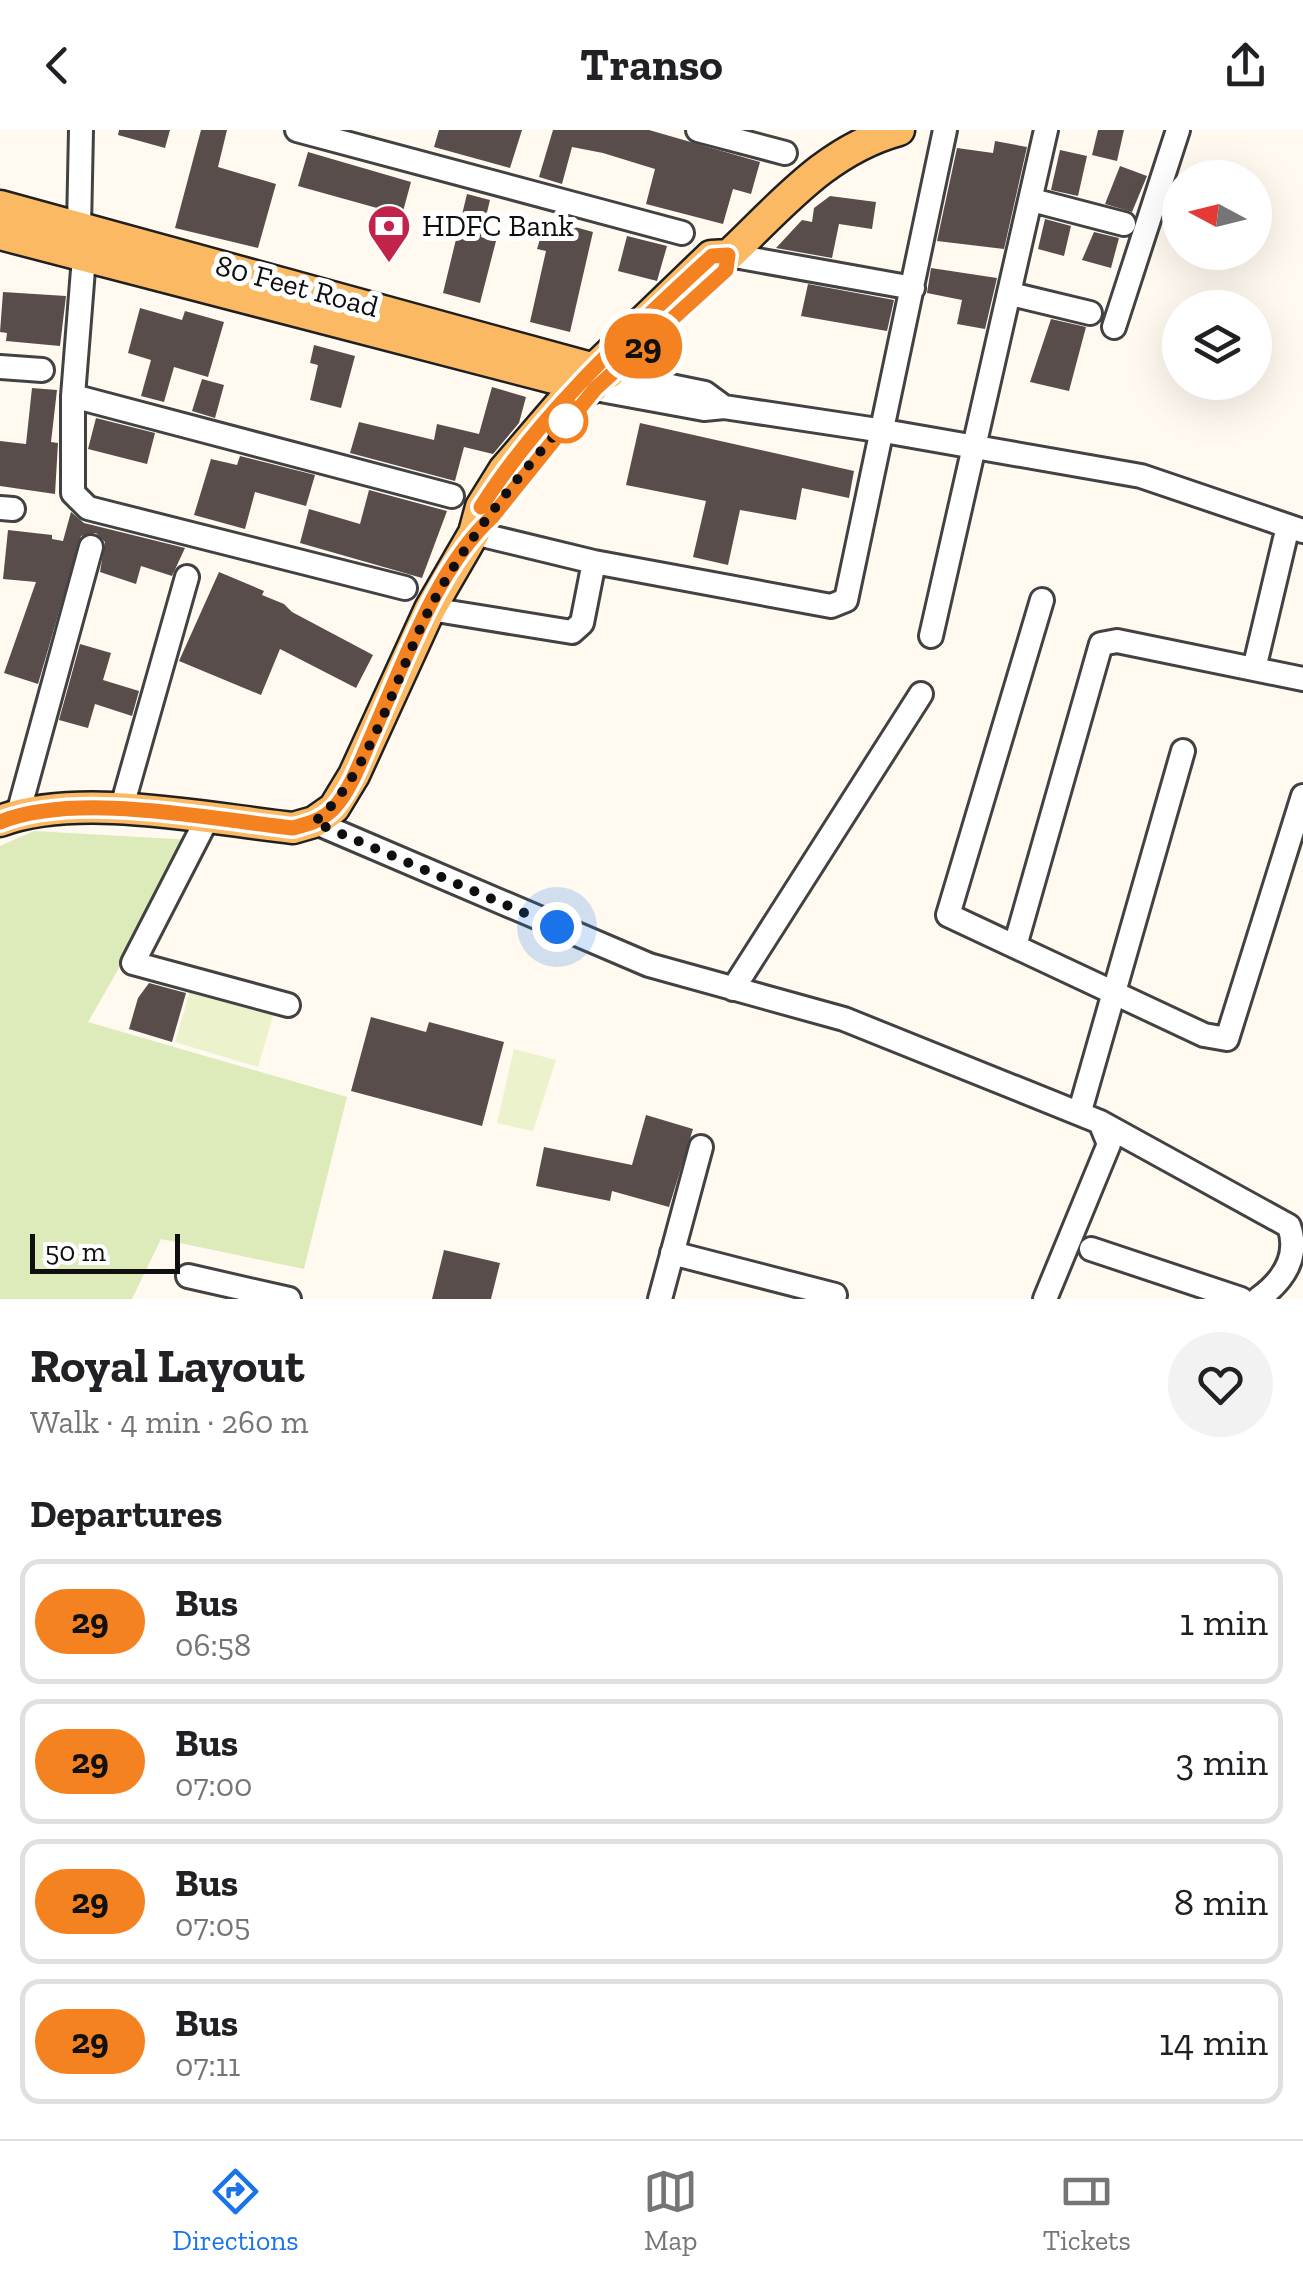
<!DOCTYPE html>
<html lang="en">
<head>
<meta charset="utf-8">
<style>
  body { margin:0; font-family:"Zilla Slab",serif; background:#f2f2f2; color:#202124; height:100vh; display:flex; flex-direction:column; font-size:38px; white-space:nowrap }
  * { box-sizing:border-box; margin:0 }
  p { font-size:32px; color:#757577 }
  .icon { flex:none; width:55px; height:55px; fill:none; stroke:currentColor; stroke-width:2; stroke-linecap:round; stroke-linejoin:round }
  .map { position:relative; height:1169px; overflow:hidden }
  .drawer { display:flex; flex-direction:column; background:#fff; flex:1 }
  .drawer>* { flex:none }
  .badge { padding:0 20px; border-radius:32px; font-size:35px; line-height:65px }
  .needle { width:65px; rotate:277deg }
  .fabs { position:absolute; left:1162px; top:30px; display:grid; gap:20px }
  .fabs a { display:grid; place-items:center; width:110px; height:110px; border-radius:50%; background:#fff; box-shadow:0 10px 40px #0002; font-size:50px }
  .scale { position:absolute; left:30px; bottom:25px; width:150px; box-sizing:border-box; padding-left:10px; border:5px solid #0f0f0f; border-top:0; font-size:28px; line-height:35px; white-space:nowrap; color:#0f0f0f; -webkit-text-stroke:8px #fff; paint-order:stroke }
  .you { position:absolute; width:50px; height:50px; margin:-25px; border:8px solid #fff; border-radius:50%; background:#1a73e8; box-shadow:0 0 0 15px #1a73e833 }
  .map>.badge { position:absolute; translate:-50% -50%; box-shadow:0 0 0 5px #fff }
  h2 { padding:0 30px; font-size:38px; line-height:90px }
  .round { display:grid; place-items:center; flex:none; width:105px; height:105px; border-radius:52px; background:#f2f2f2 }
  .headline { display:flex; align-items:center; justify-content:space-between; height:170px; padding:0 30px }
  h1 { font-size:48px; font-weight:700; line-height:75px }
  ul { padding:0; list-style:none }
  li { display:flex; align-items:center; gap:30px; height:125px; margin:0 20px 15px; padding:0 10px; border:5px solid #e0e0e0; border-radius:20px }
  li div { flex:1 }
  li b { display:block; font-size:38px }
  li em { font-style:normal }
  li .badge { min-width:110px; font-weight:700; text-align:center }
  header { display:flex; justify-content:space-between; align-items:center; height:130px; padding:0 30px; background:#fff; font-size:45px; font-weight:700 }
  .tabs { display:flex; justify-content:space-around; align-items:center; height:140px; border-top:2px solid #e0e0e0; background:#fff; font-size:28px; color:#757577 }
  .tabs a { display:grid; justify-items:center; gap:5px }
  .tabs .active { color:#1a73e8 }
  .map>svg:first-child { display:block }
  .green { fill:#dcebb9 }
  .pitch { fill:#ecf2cb }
  .building { fill:#584d4b }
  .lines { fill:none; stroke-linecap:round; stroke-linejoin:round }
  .minor-casing { stroke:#424242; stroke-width:28 }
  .major-casing { stroke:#202020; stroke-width:35 }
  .minor { stroke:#fff; stroke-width:22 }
  .major { stroke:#fbb964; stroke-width:30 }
  .line-casing { stroke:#fff; stroke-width:22 }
  .line { stroke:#f58220; stroke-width:15 }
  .walk { stroke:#0f0f0f; stroke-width:10; stroke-dasharray:0 18 }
  .stop-dot { fill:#fff; stroke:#f58220; stroke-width:5 }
  .labels { text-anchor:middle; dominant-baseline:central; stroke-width:10; stroke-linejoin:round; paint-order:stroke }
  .poi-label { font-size:30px; fill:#0f0f0f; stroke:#fff; text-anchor:start }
  .street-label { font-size:30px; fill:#0f0f0f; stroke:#fff }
</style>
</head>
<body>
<header><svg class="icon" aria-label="back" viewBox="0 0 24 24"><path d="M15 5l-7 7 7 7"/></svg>Transo<svg class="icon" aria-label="share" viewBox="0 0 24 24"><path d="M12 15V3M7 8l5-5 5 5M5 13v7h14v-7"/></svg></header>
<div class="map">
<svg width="1303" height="1169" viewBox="0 0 1303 1169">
  <rect width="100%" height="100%" fill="#fff9f0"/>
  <path class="green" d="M 34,701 L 193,710 L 88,892 L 347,967 L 304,1139 L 161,1109 L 132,1169 L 0,1169 L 0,716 Z"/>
  <path class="pitch" d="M 191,858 L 274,883 L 258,937 L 175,912 Z
    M 514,919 L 556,930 L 533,1001 L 497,993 Z"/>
  <path class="building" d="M 119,0 L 170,0 L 165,18 L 118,5 Z
    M 201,0 L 227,0 L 218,37 L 276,54 L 258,118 L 175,98 Z
    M 439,0 L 522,0 L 510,38 L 434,17 Z
    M 553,0 L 649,0 L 760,32 L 751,64 L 733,59 L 723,94 L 646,74 L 655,39 L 603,23 L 572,17 L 562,54 L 539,47 Z
    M 1098,0 L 1124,0 L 1117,31 L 1092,25 Z
    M 995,11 L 1027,17 L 1004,119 L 937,111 L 957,18 L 993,23 Z
    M 1060,20 L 1087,26 L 1078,66 L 1051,60 Z
    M 308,22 L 411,52 L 402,85 L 298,56 Z
    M 1120,36 L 1147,46 L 1132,82 L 1105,74 Z
    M 467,64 L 490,70 L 481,107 L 496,111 L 480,173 L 443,163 Z
    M 830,66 L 876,72 L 872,99 L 839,94 L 832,128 L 776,118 L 802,90 L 812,92 L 814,78 Z
    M 546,89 L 593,102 L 570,202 L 530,192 L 546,121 L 537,119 Z
    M 1045,89 L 1071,96 L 1064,126 L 1038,119 Z
    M 1094,102 L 1119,108 L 1111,138 L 1082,130 Z
    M 627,106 L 667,116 L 657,151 L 618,141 Z
    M 931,138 L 997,148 L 985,199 L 957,194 L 962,170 L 927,163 Z
    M 808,154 L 894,170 L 887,201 L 801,186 Z
    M 3,162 L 66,166 L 60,216 L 6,211 L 7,203 L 0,202 Z
    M 140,178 L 182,190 L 185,181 L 224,192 L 208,247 L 174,237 L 164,272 L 141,266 L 151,230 L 128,223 Z
    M 1051,189 L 1086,197 L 1069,261 L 1030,252 Z
    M 314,215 L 355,226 L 341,278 L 310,270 L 318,235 L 310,233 Z
    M 202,249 L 224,255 L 215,288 L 192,281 Z
    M 492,257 L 526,267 L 519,293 L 493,324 L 464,317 L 455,351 L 350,323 L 359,292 L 434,310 L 437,294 L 479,304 Z
    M 32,258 L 57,260 L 51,312 L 58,313 L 55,364 L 0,356 L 0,311 L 26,314 Z
    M 96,288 L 155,303 L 147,334 L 88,319 Z
    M 640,293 L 854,341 L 849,368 L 802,358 L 796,390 L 740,380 L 728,435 L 693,427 L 706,371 L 626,355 Z
    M 240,326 L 315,345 L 306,376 L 255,362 L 245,399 L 194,385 L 211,329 L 237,335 Z
    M 369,360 L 447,381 L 422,448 L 300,413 L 309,379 L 360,394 Z
    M 71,382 L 84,393 L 185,418 L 172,446 L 141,436 L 136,454 L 100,442 L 105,412 L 96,403 L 81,406 L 38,554 L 4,543 L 36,452 L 3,449 L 8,400 L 52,405 L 52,409 L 63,411 Z
    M 219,442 L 264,461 L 262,465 L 284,474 L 292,482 L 373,525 L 356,558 L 280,519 L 261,565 L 179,531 Z
    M 80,514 L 111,523 L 103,550 L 139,561 L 132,586 L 95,574 L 88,598 L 59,590 Z
    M 149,853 L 186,863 L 172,912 L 129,899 L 138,868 Z
    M 371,887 L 426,902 L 429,892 L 504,912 L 482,996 L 351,961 Z
    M 646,985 L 693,999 L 669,1077 L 612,1061 L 610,1071 L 536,1056 L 544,1017 L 632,1035 Z
    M 444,1120 L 500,1133 L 491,1169 L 432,1169 Z"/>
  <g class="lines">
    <g class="minor-casing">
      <path id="minor" d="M 81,0 L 79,97 L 84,127 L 73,266 L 73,363 L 88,378 L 405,458
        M 297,0 L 682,103
        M 698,0 L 785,23
        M 1032,70 L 1124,94
        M 729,125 L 913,158
        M 1011,164 L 1090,183
        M 1114,197 L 1178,0
        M 0,237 L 42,240
        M 612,244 L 705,263 L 724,277
        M 595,259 L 704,279 L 724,277 L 884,301 L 1141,346 L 1303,401
        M 73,266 L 452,366
        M 0,378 L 13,379
        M 474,403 L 594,432 L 831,476 L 846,470 L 945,0
        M 1042,470 L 948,785 L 1204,905 L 1227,909 L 1303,666
        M 430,479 L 572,502 L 582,493 L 594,432
        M 931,506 L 1046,0
        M 1254,539 L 1288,396
        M 121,680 L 187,447
        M 18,684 L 91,417
        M 207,689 L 133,833 L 288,875
        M 314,692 L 649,835 L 844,889 L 1100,992 L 1109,1014 L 1045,1169
        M 1015,816 L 1101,514 L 1117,511 L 1303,549
        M 733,859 L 921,564
        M 1080,981 L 1183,621
        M 1100,992 L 1289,1096 C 1300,1127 1283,1151 1258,1169
        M 1091,1119 L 1241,1169
        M 672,1123 L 835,1165
        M 188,1146 L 289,1169
        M 660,1169 L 701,1017"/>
    </g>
    <g class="major-casing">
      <path id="major" d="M 0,76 L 609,243
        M 0,104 L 592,258
        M 0,691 C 79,661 209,689 293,698 L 314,692 L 334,678 L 354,645 L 430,479 L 474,403 L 481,377 L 504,340 L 577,255 L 711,126 L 729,125 C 782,75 826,20 899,0"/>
    </g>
    <use href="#minor" class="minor"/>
    <use href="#major" class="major"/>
  </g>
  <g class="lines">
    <g class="line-casing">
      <path id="line" d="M 0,692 C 77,661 210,689 293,698 C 308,694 323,690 334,678 C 352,658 362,627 373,603 C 403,535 437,437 492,387 L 595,259 L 726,140 L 728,125 L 712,126 C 628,204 543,280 481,377"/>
    </g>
    <use href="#line" class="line"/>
    <path class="walk" d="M 557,797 L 314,692 C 367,652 398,541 429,480 C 465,410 521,343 573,284 L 566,291"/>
  </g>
  <defs>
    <g id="bank-pin" transform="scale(2.25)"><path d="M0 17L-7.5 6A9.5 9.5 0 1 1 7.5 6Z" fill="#c2234a" stroke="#fff"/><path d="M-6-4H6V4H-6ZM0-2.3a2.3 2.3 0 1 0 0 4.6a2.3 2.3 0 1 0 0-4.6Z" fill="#fff"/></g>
  </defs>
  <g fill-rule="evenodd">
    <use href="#bank-pin" x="389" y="96"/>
  </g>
  <circle class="stop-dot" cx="566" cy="291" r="20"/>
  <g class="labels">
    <g class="poi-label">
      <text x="422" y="96">HDFC Bank</text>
    </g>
    <g class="street-label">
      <text transform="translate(297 156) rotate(15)">80 Feet Road</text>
    </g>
  </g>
</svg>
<div class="fabs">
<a><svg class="needle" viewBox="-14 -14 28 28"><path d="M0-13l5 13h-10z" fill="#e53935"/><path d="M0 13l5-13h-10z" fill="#757577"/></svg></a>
<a><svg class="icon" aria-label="layers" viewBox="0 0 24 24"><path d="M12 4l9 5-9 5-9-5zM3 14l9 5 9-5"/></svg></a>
</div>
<div class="scale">50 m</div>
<div class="you" style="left:557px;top:797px"></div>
<b class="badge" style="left:643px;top:216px;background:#f58220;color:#111">29</b>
</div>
<section class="drawer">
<div class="headline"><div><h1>Royal Layout</h1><p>Walk · 4 min · 260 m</p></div><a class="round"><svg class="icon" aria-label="heart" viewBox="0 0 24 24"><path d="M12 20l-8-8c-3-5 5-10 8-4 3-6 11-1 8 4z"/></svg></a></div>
<h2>Departures</h2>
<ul>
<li><span class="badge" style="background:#f58220;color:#111">29</span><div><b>Bus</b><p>06:58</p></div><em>1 min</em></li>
<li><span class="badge" style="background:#f58220;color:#111">29</span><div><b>Bus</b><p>07:00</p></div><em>3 min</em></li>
<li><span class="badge" style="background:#f58220;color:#111">29</span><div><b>Bus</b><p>07:05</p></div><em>8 min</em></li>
<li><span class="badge" style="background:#f58220;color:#111">29</span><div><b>Bus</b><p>07:11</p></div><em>14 min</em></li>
</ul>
</section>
<nav class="tabs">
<a class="active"><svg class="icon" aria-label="directions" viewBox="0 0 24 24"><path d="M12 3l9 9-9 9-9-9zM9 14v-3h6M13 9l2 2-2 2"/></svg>Directions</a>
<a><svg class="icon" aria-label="map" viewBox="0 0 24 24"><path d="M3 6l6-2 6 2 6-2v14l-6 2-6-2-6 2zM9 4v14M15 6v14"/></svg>Map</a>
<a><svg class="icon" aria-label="tickets" viewBox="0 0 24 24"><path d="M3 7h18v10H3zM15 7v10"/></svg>Tickets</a>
</nav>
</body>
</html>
